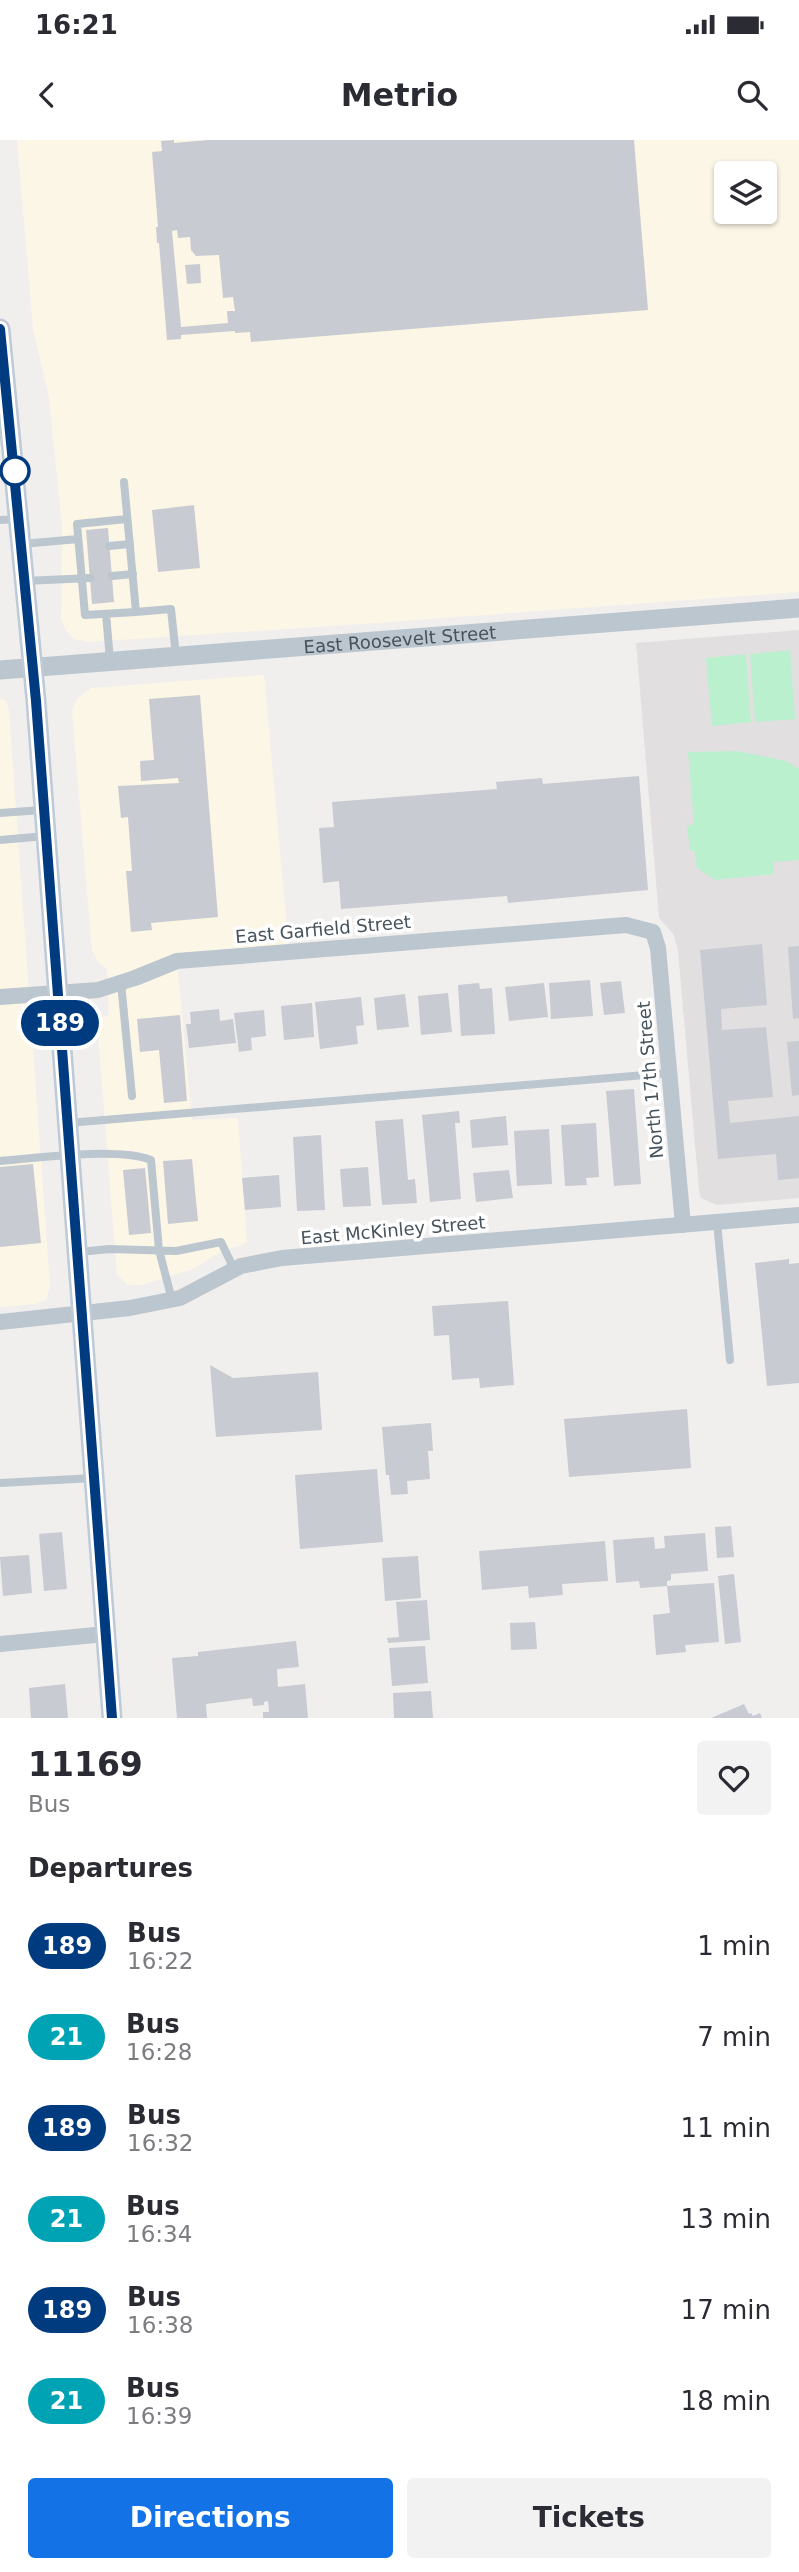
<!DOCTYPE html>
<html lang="en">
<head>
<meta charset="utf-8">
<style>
  body { margin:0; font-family:"DejaVu Sans",sans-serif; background:#f2f2f3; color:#2b2b33; height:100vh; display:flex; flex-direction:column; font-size:26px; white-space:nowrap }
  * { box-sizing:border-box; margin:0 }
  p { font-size:23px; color:#7c7c81 }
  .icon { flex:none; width:38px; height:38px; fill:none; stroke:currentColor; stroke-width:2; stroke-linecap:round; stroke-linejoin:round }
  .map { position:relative; height:1578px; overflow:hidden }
  .drawer { display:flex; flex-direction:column; background:#fff; flex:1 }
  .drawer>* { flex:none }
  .badge { padding:0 14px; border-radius:23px; font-size:24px; line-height:46px }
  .tools { position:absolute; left:714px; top:21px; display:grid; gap:14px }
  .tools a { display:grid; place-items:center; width:63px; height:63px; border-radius:7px; background:#fff; box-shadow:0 2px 5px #0004; font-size:35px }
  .map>.badge { position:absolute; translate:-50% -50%; box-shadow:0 0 0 4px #fff }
  h2 { padding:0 28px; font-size:26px; line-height:63px }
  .round { display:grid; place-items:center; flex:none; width:74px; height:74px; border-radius:7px; background:#f2f2f3 }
  .headline { display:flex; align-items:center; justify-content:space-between; height:119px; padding:0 28px }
  h1 { font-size:33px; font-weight:700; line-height:52px }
  .button { display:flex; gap:14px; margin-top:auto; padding:14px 28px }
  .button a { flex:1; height:80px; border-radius:7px; background:#1373e6; color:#fff; font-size:28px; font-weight:700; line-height:80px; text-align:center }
  .button a+a { background:#f2f2f3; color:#2b2b33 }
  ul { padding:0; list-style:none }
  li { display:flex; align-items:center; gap:21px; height:91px; padding:0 28px }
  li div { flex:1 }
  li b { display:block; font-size:26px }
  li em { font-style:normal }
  li .badge { min-width:77px; font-weight:700; text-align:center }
  .status { display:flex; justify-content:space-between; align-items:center; height:49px; padding:0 35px; background:#fff; direction:ltr }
  .status svg { height:19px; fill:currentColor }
  header { display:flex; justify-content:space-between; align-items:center; height:91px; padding:0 28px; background:#fff; font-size:32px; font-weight:700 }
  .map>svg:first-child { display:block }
  .commercial { fill:#fcf6e7; fill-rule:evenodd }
  .education { fill:#e2dfe0 }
  .green { fill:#bbf0cf }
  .building { fill:#c8cbd1; fill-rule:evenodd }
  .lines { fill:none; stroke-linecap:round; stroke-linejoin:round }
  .service { stroke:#bcc6ce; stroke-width:8 }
  .minor { stroke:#bcc6ce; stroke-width:16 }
  .tertiary { stroke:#bcc6ce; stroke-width:19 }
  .secondary { stroke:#becad6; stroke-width:21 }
  .line-casing { stroke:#fff; stroke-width:16 }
  .line { stroke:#003b80; stroke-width:10 }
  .stop-dot { fill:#fff; stroke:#003b80; stroke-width:3.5 }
  .labels { text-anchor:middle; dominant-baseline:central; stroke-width:7; stroke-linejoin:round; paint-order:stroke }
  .street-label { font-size:18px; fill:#46525c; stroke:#fff }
</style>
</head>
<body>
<div class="status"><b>16:21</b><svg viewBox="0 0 49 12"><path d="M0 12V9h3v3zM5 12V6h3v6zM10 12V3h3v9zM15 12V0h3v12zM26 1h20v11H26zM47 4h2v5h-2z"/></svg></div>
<header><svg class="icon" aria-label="back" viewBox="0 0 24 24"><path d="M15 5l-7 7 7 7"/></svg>Metrio<svg class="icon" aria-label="search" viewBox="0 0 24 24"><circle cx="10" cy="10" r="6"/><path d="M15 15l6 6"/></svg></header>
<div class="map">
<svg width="799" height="1578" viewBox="0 0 799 1578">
  <rect width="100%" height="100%" fill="#f1eeee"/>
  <path class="commercial" d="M 17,0 L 799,0 L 799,452 L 348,485 L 88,502 L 74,499 L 65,489 L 61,478 L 62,386 L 49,258 L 33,189 ZM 726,33 L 765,33 L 765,72 L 726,72 Z
    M 264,535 L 289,811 L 177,821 L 192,980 L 238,978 L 247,1102 L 219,1113 L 193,1129 L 141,1145 L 128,1145 L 117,1135 L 97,880 L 109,875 L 107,829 L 98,822 L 92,811 L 72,571 L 77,559 L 91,548 Z
    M 0,559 L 6,561 L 9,570 L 50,1146 L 46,1160 L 36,1164 L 0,1167 Z"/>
  <path class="education" d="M 799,490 L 799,1058 L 717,1065 L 701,1058 L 699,1050 L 678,811 L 674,795 L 659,778 L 636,503 Z"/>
  <path class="green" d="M 790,510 L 795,579 L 755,582 L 750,514 Z
    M 746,514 L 751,582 L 712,586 L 706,518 Z
    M 737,611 L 786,621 L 799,629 L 799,720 L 774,722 L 774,734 L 715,740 L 697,728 L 694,710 L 690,710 L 687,686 L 694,684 L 688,612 Z"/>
  <path class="building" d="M 174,0 L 174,3 L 208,0 L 634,0 L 648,170 L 251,202 L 250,192 L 235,193 L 235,191 L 181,195 L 181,199 L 167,200 L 159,103 L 157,103 L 156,87 L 158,87 L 152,12 L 162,11 L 161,1 ZM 177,90 L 178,98 L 190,97 L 191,110 L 196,116 L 219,115 L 223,158 L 233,157 L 235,171 L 227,171 L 228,183 L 181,187 L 172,91 Z
    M 200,124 L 201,143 L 187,144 L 185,125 Z
    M 194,365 L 200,428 L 158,432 L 152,370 Z
    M 108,388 L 114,462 L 92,464 L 86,390 Z
    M 200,555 L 218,777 L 151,783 L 152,790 L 131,792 L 126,731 L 132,731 L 128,677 L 121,678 L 118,646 L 179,643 L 178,638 L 141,641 L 140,621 L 154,620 L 149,559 Z
    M 639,636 L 648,750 L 508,763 L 507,756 L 341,769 L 339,741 L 323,743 L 319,688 L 334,687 L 332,662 L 497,649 L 496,642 L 542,638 L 543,644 Z
    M 762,804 L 767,865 L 721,869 L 722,890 L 766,887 L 773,957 L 728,961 L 730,983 L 799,976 L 799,1038 L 778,1040 L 776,1014 L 718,1019 L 700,810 Z
    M 799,806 L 799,878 L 793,879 L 788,807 Z
    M 590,840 L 593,876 L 551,879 L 549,843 Z
    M 621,841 L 625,873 L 604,875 L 600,843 Z
    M 479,843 L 480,849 L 492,848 L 495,894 L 461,896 L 458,845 Z
    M 544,843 L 548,877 L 509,881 L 505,847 Z
    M 448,853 L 452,892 L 421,895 L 418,856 Z
    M 405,854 L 409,887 L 377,890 L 374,858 Z
    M 361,857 L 364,885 L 356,886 L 358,904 L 320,909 L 315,862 Z
    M 312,863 L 314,897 L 284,900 L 281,866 Z
    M 219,869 L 220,881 L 233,879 L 236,903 L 189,908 L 186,884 L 191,884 L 190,872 Z
    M 264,870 L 266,896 L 251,898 L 252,910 L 239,912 L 234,873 Z
    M 180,875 L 187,961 L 164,963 L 159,910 L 140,912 L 137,879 Z
    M 799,901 L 799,955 L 792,956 L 787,902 Z
    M 634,949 L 641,1044 L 614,1046 L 606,951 Z
    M 459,971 L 460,983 L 455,983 L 461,1059 L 430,1062 L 422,975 Z
    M 506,976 L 508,1005 L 472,1008 L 470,980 Z
    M 403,979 L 408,1040 L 415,1039 L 417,1063 L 382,1065 L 375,981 Z
    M 596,983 L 599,1037 L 586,1038 L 587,1045 L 565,1046 L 561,985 Z
    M 549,989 L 552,1044 L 517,1046 L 514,991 Z
    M 321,995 L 325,1070 L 297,1071 L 293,997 Z
    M 192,1019 L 198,1081 L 168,1084 L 163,1021 Z
    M 33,1024 L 41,1103 L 0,1107 L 0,1027 Z
    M 368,1027 L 371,1066 L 343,1067 L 340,1029 Z
    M 145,1028 L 151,1093 L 129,1095 L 123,1030 Z
    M 509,1030 L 513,1058 L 476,1062 L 473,1033 Z
    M 279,1035 L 281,1067 L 245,1070 L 242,1038 Z
    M 789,1119 L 789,1124 L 799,1123 L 799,1243 L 767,1246 L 755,1123 Z
    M 508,1161 L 514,1245 L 480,1248 L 479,1238 L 452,1240 L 449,1195 L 434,1196 L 432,1166 Z
    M 210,1225 L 233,1238 L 318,1232 L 322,1290 L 216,1297 Z
    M 687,1269 L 691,1328 L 569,1337 L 564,1279 Z
    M 431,1283 L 433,1311 L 428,1311 L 430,1339 L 407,1341 L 408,1354 L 391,1355 L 389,1335 L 386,1335 L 382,1287 Z
    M 377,1329 L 383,1402 L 300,1409 L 295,1335 Z
    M 731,1386 L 734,1417 L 717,1418 L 715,1387 Z
    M 62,1392 L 67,1449 L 44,1451 L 39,1394 Z
    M 705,1393 L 708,1431 L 671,1434 L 671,1440 L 667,1441 L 667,1446 L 640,1448 L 639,1441 L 616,1443 L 613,1400 L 654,1397 L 655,1409 L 665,1408 L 664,1396 Z
    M 605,1401 L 608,1441 L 562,1444 L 563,1455 L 529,1458 L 528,1446 L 482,1450 L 479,1411 Z
    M 29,1415 L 32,1453 L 3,1456 L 0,1417 Z
    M 418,1416 L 421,1458 L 385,1461 L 382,1418 Z
    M 734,1434 L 741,1502 L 725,1504 L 718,1436 Z
    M 714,1443 L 719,1502 L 685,1505 L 686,1512 L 656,1515 L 653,1475 L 670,1473 L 667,1446 Z
    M 427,1460 L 430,1500 L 388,1503 L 387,1498 L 399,1497 L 396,1462 Z
    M 535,1482 L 537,1509 L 511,1510 L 510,1483 Z
    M 296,1501 L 299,1527 L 277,1529 L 278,1547 L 305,1544 L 308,1578 L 263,1578 L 263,1572 L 269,1572 L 268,1561 L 264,1562 L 264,1565 L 253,1566 L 252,1558 L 206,1564 L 207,1578 L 177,1578 L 172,1518 L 198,1516 L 198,1512 Z
    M 425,1506 L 428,1543 L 392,1546 L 389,1508 Z
    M 65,1544 L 68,1578 L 31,1578 L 29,1548 Z
    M 431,1551 L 433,1578 L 394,1578 L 393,1553 Z
    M 744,1564 L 749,1574 L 751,1573 L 753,1576 L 760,1573 L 762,1578 L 711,1578 Z"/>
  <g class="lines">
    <path class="service" d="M 124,342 L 136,472 L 171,469 L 176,516
      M 127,379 L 77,384 L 85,475 L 136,472
      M 0,380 L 18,379
      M 22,404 L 78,399
      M 109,406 L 130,404
      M 112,436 L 133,434
      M 25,441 L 90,438
      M 106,474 L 110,520
      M 0,673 L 42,670
      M 0,700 L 46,696
      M 121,843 L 132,956
      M 68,983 L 669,933
      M 0,1021 C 37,1018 118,1007 151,1020 L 159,1110 L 172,1160
      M 717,1082 L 730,1220
      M 80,1112 L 109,1109 L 176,1111 L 221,1102 L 234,1129
      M 0,1343 L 94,1338"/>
    <path class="minor" d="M 0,857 L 98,850 L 135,838 L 177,821 L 626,785 L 653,792 L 658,808 L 683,1085
      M 0,1182 L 130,1168 L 180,1158 L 241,1126 L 282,1118 L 799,1075
      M 0,1504 L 106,1494"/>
    <path class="tertiary" id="s1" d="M 0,530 L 799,468"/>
    <path class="secondary" d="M 0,189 L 36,561 L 112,1578"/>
  </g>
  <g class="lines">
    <g class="line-casing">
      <path id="line" d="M 0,189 L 36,561 L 112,1578"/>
    </g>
    <use href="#line" class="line"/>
  </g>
  <circle class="stop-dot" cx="15" cy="331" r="14"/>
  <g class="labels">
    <g class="street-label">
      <text stroke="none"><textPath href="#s1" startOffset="401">East Roosevelt Street</textPath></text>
      <text transform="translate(323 789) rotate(-5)">East Garfield Street</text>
      <text transform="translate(650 940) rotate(-95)">North 17th Street</text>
      <text transform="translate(393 1090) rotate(-5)">East McKinley Street</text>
    </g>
  </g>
</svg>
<div class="tools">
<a><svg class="icon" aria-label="layers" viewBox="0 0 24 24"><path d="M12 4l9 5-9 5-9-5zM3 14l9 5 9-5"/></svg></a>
</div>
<b class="badge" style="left:60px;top:883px;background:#003b80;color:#fff">189</b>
</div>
<section class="drawer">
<div class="headline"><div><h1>11169</h1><p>Bus</p></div><a class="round"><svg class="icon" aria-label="heart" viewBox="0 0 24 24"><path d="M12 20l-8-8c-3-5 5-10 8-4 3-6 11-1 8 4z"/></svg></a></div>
<h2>Departures</h2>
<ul>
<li><span class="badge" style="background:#003b80;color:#fff">189</span><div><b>Bus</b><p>16:22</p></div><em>1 min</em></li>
<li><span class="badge" style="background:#00a3b4;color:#fff">21</span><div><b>Bus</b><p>16:28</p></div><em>7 min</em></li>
<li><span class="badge" style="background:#003b80;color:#fff">189</span><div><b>Bus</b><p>16:32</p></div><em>11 min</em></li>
<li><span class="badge" style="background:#00a3b4;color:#fff">21</span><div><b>Bus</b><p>16:34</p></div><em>13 min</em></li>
<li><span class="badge" style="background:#003b80;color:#fff">189</span><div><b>Bus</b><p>16:38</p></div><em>17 min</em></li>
<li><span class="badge" style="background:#00a3b4;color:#fff">21</span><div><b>Bus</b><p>16:39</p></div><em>18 min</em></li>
</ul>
<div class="button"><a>Directions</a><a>Tickets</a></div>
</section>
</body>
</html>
